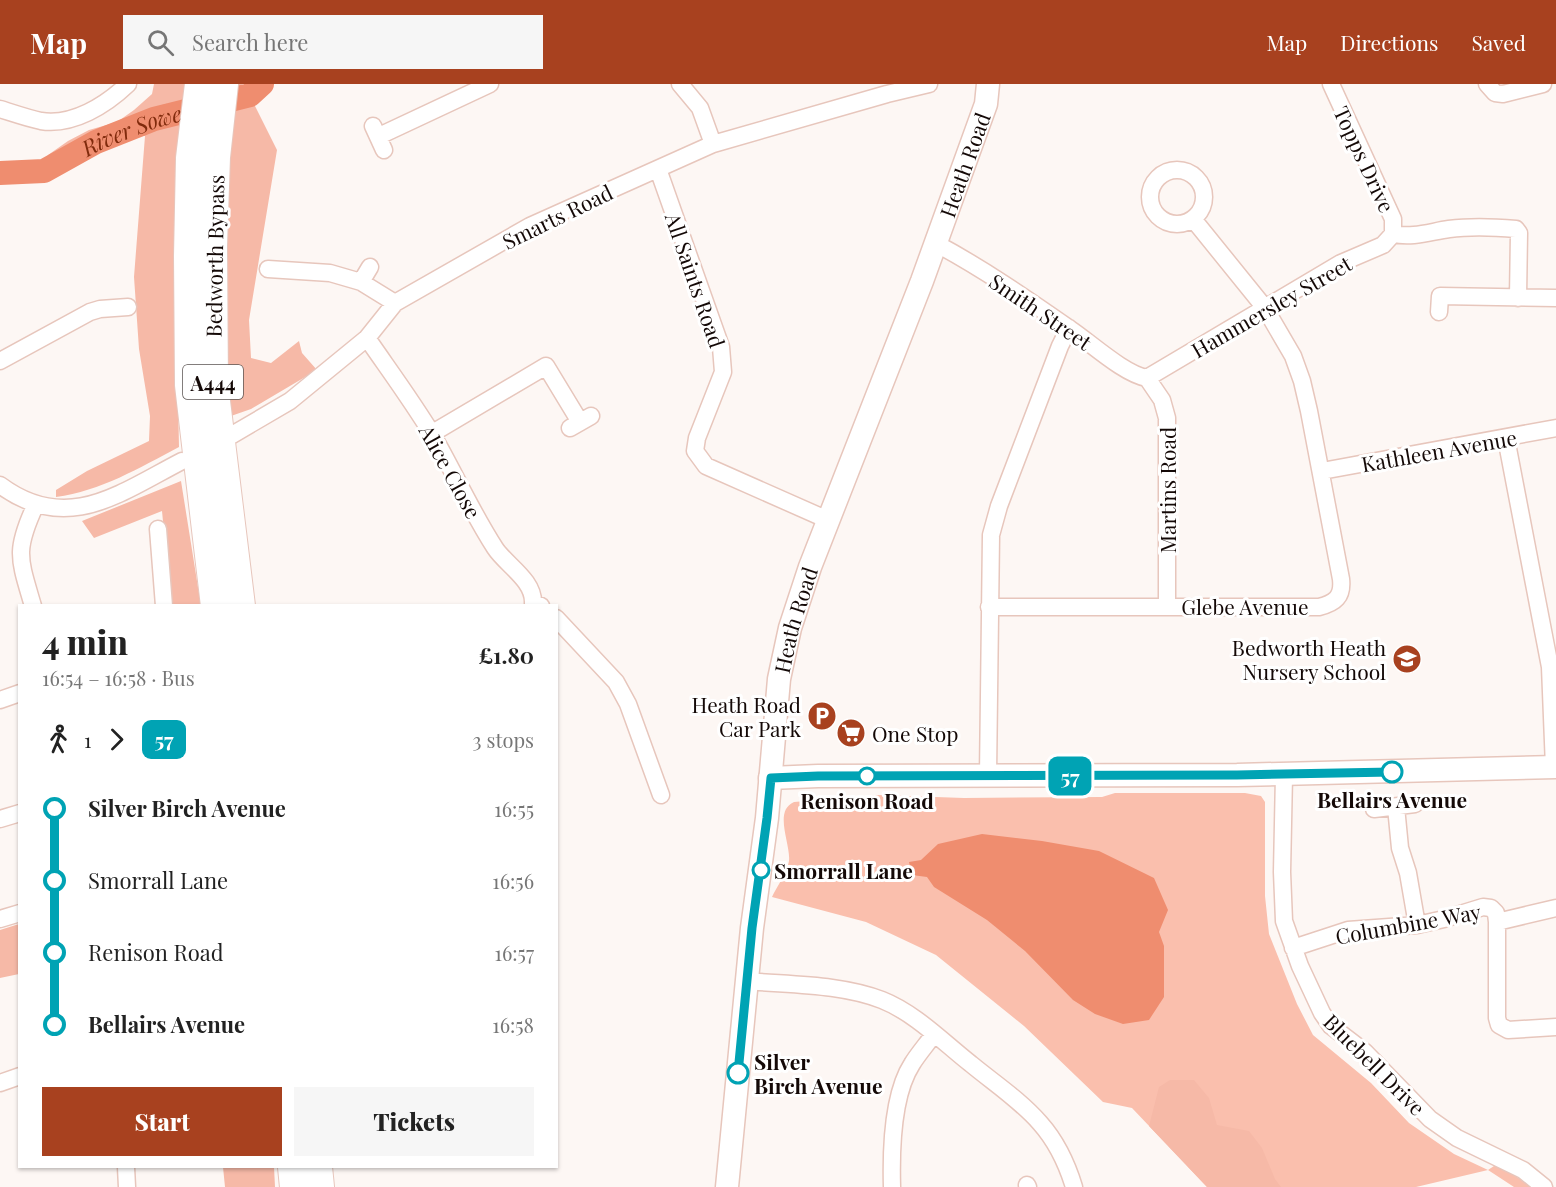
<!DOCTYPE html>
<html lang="en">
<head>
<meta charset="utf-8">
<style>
  body { margin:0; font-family:"Playfair Display",serif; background:#f6f6f6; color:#222; height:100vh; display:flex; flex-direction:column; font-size:22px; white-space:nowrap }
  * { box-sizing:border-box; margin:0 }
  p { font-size:20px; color:#767676 }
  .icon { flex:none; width:33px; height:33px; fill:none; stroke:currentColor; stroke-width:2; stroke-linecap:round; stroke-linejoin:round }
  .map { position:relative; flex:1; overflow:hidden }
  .details { position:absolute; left:18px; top:520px; width:540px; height:564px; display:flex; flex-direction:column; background:#fff; border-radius:0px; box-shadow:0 2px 4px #0004 }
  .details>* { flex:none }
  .badge { padding:0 12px; border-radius:9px; font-size:21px; line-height:39px }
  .map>.badge { position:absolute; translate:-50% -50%; box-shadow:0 0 0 3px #fff }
  .legs { display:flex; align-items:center; gap:9px; height:66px; padding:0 24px; font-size:20px }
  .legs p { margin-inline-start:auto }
  .overview { display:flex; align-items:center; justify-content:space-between; height:102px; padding:0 24px }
  h1 { font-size:33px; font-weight:800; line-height:45px }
  .button { display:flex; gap:12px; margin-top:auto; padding:12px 24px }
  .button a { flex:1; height:69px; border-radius:0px; background:#a8411f; color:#fff; font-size:24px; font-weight:800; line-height:69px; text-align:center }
  .button a+a { background:#f6f6f6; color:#222 }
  ul { padding:0 24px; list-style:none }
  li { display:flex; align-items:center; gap:21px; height:72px; font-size:22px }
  li i { display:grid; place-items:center; width:9px; height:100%; margin:0 8px; background:currentColor }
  li i::after { content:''; width:15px; height:15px; margin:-8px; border:4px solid; border-radius:50%; background:#fff }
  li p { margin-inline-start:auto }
  li:first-child i { background:linear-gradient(#0000 50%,currentColor 0) }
  li:last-child i { background:linear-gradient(currentColor 50%,#0000 0) }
  header { display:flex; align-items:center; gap:36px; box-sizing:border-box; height:84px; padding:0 30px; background:#a8411f; color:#fff }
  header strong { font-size:28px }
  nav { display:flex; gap:33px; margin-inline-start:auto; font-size:21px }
  .search { width:420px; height:54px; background:#f6f6f6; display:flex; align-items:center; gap:15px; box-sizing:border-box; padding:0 21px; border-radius:0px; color:#767676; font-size:22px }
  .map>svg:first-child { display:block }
  .green { fill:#fabfad }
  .forest { fill:#f6b9a7 }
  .water { fill:#ef8d6f }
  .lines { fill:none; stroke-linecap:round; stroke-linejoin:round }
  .river { stroke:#ef8d6f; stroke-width:24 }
  .street-casing { stroke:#e7c6bc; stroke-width:19 }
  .secondary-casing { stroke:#e7c6bc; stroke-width:25 }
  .highway-casing { stroke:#e7c6bc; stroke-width:32 }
  .street { stroke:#fff; stroke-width:16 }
  .secondary { stroke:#fff; stroke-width:22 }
  .highway { stroke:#fff; stroke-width:30 }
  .line-1-casing { stroke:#fff; stroke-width:14 }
  .line-1 { stroke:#00a3b4; stroke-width:9 }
  .stop-1-dot { fill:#fff; stroke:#00a3b4; stroke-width:3 }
  .labels { text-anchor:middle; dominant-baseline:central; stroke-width:6; stroke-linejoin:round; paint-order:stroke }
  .shield { fill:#fff; stroke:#5a5351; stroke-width:1.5 }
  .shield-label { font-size:20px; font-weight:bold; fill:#140907 }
  .street-label { font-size:21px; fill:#140907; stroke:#fff }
  .poi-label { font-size:21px; fill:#140907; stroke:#fff; text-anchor:end }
  .stop-label { font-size:21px; font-weight:bold; fill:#140907; stroke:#fff }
  .water-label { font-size:22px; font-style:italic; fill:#802a0c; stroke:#fff }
</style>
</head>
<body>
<header>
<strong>Map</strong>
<div class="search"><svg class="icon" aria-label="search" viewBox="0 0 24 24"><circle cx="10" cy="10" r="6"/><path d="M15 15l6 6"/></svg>Search here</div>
<nav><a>Map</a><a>Directions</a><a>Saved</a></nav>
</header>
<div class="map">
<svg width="1556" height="1103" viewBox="0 0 1556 1103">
  <rect width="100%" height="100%" fill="#fdf7f4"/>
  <path class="green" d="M 1115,709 L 1245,709 L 1261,712 L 1265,718 L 1265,812 L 1269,850 L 1297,920 L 1313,951 L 1371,999 L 1409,1039 L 1454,1070 L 1488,1086 L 1497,1080 L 1532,1103 L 1514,1103 L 1488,1086 L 1416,1103 L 1207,1103 L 1132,1024 L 1103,1018 L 1024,942 L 936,871 L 866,838 L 772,813 C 777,802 787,789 789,777 C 791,760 773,727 794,718 L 878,711 L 964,714 L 1102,713 Z"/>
  <path class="forest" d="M 154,0 L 186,0 L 177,271 L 179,363 C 139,384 101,407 56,413 L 56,406 L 87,387 L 149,357 L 150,332 L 139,265 L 134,193 L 145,52 C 104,49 89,66 58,89 L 44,80 L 48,71 L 68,57 L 89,46 L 117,38 L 134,26 L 152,10 Z
    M 236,0 L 262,0 L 250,12 L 277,66 L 249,236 L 251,274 L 271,279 L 299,257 L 302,269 L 317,286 L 251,325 L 231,332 L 221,229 L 230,42 Z
    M 181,397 L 201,522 L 171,522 L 162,427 L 94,454 L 82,437 Z
    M 19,840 L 19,890 L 0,894 L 0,846 Z
    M 1170,996 L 1194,996 L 1209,1014 L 1217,1041 L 1249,1047 L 1262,1064 L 1275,1095 L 1281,1103 L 1207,1103 L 1149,1042 L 1159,1003 Z
    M 223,1083 L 274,1083 L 275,1103 L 225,1103 Z"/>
  <path class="water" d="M 982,750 L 1042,757 L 1099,767 L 1154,794 L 1168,826 L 1159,848 L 1164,862 L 1164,913 L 1149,936 L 1123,940 L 1095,930 L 1073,916 L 1025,867 L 987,836 L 934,803 L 927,793 L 912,791 L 909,778 L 921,776 L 938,760 Z"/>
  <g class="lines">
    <path class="river" id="s1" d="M 0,89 L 44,87 L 96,58 L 154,35 L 250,11 L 262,0"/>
    <g class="street-casing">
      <path id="street" d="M 680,0 L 700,24 L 713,60
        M 1487,0 L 1495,9 L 1503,10 L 1543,0
        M 0,25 C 13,29 27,34 41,37 C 73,42 106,21 128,0
        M 373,42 L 384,66
        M 379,52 L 490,0
        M 658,85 L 721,263 L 723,288 L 697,354 L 695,367 L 706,382 L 828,436
        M1150 113a27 27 0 1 1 54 0a27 27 0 1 1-54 0Z
        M 1393,150 C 1413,154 1429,148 1449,145 C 1472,142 1493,143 1516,145 L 1519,149 L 1518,214
        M 935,159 C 982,184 1027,215 1070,245 C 1091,259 1124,290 1147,294
        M 268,185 L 330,189 L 361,198 L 395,219
        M 361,198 L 370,183
        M 1439,228 L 1440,212 L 1556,214
        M 367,254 C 389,286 412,317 432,350 C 454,388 471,427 495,464 C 506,481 534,496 533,519 L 541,522
        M 0,277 L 90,228 L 100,225 L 128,223
        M 1147,294 L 1341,179 L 1383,161 L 1393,150 L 1393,135 L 1331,0
        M 1147,294 L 1162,316 L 1167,334 L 1167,522
        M 570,344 L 591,332
        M 431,350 L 546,282 L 580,338
        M 232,351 L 290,317 L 367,254 L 395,219 L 530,142 L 713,60 L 887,10 L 929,0
        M 1506,354 L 1550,583 L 1554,683
        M 1322,387 L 1556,344
        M 0,401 C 67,451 120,409 182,377
        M 158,445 L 164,522
        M 33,522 C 19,474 14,467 36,420
        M 989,523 L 1319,523 C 1335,519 1343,513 1341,495 L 1309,327 L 1302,297 L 1293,272 L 1265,224 L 1193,135
        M 556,534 L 616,598 L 628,620 L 661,711
        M 0,616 L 20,609
        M 1284,691 L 1282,788 L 1284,837 L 1300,882 L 1322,929 L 1331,942 L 1365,968 L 1430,1035 L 1457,1054 L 1523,1086 L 1544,1103
        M 988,692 L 991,451 L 999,422 L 1060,262 L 1069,244
        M 1396,723 L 1400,764 L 1408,789 L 1417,841
        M 1374,725 L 1415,720
        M 0,735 L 20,729
        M 0,835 L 20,829
        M 1497,838 L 1556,824
        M 1293,864 L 1348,846 L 1417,841 L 1444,835 L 1483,823 L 1491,824 L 1496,829 L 1497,838 L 1497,934 L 1499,941 L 1508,946 L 1556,943
        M 747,897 C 791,901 841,900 882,916 C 915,929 943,958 971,980 C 994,999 1020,1016 1040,1039 C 1056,1057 1067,1080 1074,1103
        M 0,999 L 20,992
        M 126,1083 L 127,1103
        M 1027,1101 L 1028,1103
        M 892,1103 C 891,1067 892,1011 912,980 C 918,970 927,960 934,950"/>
    </g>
    <g class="secondary-casing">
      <g id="secondary">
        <path d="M 770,694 L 818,692 L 1237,691 L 1556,683"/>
        <path id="s2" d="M 727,1103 L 752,844 L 767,734 L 779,595 L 790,544 L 810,483 L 922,197 L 986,20 L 988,0"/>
      </g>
    </g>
    <g class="highway-casing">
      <path id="highway" d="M 200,0 L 191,74 L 189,172 L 190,301 L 216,522
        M 223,0 L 215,73 L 212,162 L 213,301 L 240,522
        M 293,1083 L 295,1103
        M 317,1083 L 319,1103"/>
    </g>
    <use href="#street" class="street"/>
    <use href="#secondary" class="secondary"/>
    <use href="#highway" class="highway"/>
  </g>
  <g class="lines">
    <g class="line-1-casing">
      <path id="line-1" d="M 738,989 L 752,844 L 767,734 L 771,694 L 818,692 L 1237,691 L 1392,688"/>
    </g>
    <use href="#line-1" class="line-1"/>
  </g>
  <defs>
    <g id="school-disc" transform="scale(1.5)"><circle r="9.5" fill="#a8411f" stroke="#fff"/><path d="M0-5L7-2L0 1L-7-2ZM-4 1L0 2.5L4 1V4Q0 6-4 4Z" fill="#fff"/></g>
    <g id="parking-disc" transform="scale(1.5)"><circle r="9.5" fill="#a8411f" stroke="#fff"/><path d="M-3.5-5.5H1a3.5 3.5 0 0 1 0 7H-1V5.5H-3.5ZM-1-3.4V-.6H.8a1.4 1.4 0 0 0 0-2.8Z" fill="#fff"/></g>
    <g id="supermarket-disc" transform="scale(1.5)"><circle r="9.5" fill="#a8411f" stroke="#fff"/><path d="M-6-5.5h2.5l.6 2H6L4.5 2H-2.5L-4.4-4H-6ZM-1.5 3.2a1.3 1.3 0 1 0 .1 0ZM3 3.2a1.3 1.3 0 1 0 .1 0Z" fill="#fff"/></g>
  </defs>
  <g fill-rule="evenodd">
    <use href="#school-disc" x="1407" y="575"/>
    <use href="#parking-disc" x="822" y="632"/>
    <use href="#supermarket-disc" x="851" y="649"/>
  </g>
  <g class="stop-1-dot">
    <circle cx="1392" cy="688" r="10"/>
    <circle cx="867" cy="692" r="8"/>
    <circle cx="761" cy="786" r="8"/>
    <circle cx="738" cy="989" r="10"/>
  </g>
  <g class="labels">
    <rect class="shield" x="183" y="281" width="60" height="34" rx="4.5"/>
    <g class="shield-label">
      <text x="213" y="298">A444</text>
    </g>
    <g class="street-label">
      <text transform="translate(1365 75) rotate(65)">Topps Drive</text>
      <text stroke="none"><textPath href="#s2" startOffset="1058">Heath Road</textPath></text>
      <text transform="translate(557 132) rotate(-26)">Smarts Road</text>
      <text transform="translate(214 172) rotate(-89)">Bedworth Bypass</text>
      <text transform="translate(696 196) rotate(71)">All Saints Road</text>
      <text transform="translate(1271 222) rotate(-30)">Hammersley Street</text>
      <text transform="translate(1041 227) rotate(34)">Smith Street</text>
      <text transform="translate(1439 366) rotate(-10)">Kathleen Avenue</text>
      <text transform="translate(451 387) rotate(61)">Alice Close</text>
      <text transform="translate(1167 406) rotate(-90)">Martins Road</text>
      <text x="1245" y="522">Glebe Avenue</text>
      <text stroke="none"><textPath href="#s2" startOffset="572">Heath Road</textPath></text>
      <text transform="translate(1408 839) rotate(-10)">Columbine Way</text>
      <text transform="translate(1375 980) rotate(45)">Bluebell Drive</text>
    </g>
    <g class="poi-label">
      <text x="1386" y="563">Bedworth Heath<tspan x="1386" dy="24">Nursery School</tspan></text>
      <text x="801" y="620">Heath Road<tspan x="801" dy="24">Car Park</tspan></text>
      <text x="872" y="649" text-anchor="start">One Stop</text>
    </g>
    <g class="stop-label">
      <text x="1392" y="715">Bellairs Avenue</text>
      <text x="867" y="716">Renison Road</text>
      <text x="774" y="786" text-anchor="start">Smorrall Lane</text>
      <text x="754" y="977" text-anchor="start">Silver<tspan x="754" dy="24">Birch Avenue</tspan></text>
    </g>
    <g class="water-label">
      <text stroke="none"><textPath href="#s1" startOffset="141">River Sowe</textPath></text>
    </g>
  </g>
</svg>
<b class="badge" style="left:1070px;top:692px;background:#00a3b4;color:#fff">57</b>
<section class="details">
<div class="overview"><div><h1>4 min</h1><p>16:54 – 16:58 · Bus</p></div><b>£1.80</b></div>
<div class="legs"><svg class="icon" aria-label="walk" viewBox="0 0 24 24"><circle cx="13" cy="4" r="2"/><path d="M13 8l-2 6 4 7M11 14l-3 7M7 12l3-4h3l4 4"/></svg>1<svg class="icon" aria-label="forward" viewBox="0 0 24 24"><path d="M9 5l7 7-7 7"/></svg><b class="badge" style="background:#00a3b4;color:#fff">57</b><p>3 stops</p></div>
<ul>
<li><i style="color:#00a3b4"></i><b>Silver Birch Avenue</b><p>16:55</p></li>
<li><i style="color:#00a3b4"></i><span>Smorrall Lane</span><p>16:56</p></li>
<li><i style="color:#00a3b4"></i><span>Renison Road</span><p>16:57</p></li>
<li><i style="color:#00a3b4"></i><b>Bellairs Avenue</b><p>16:58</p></li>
</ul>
<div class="button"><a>Start</a><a>Tickets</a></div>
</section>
</div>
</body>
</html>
